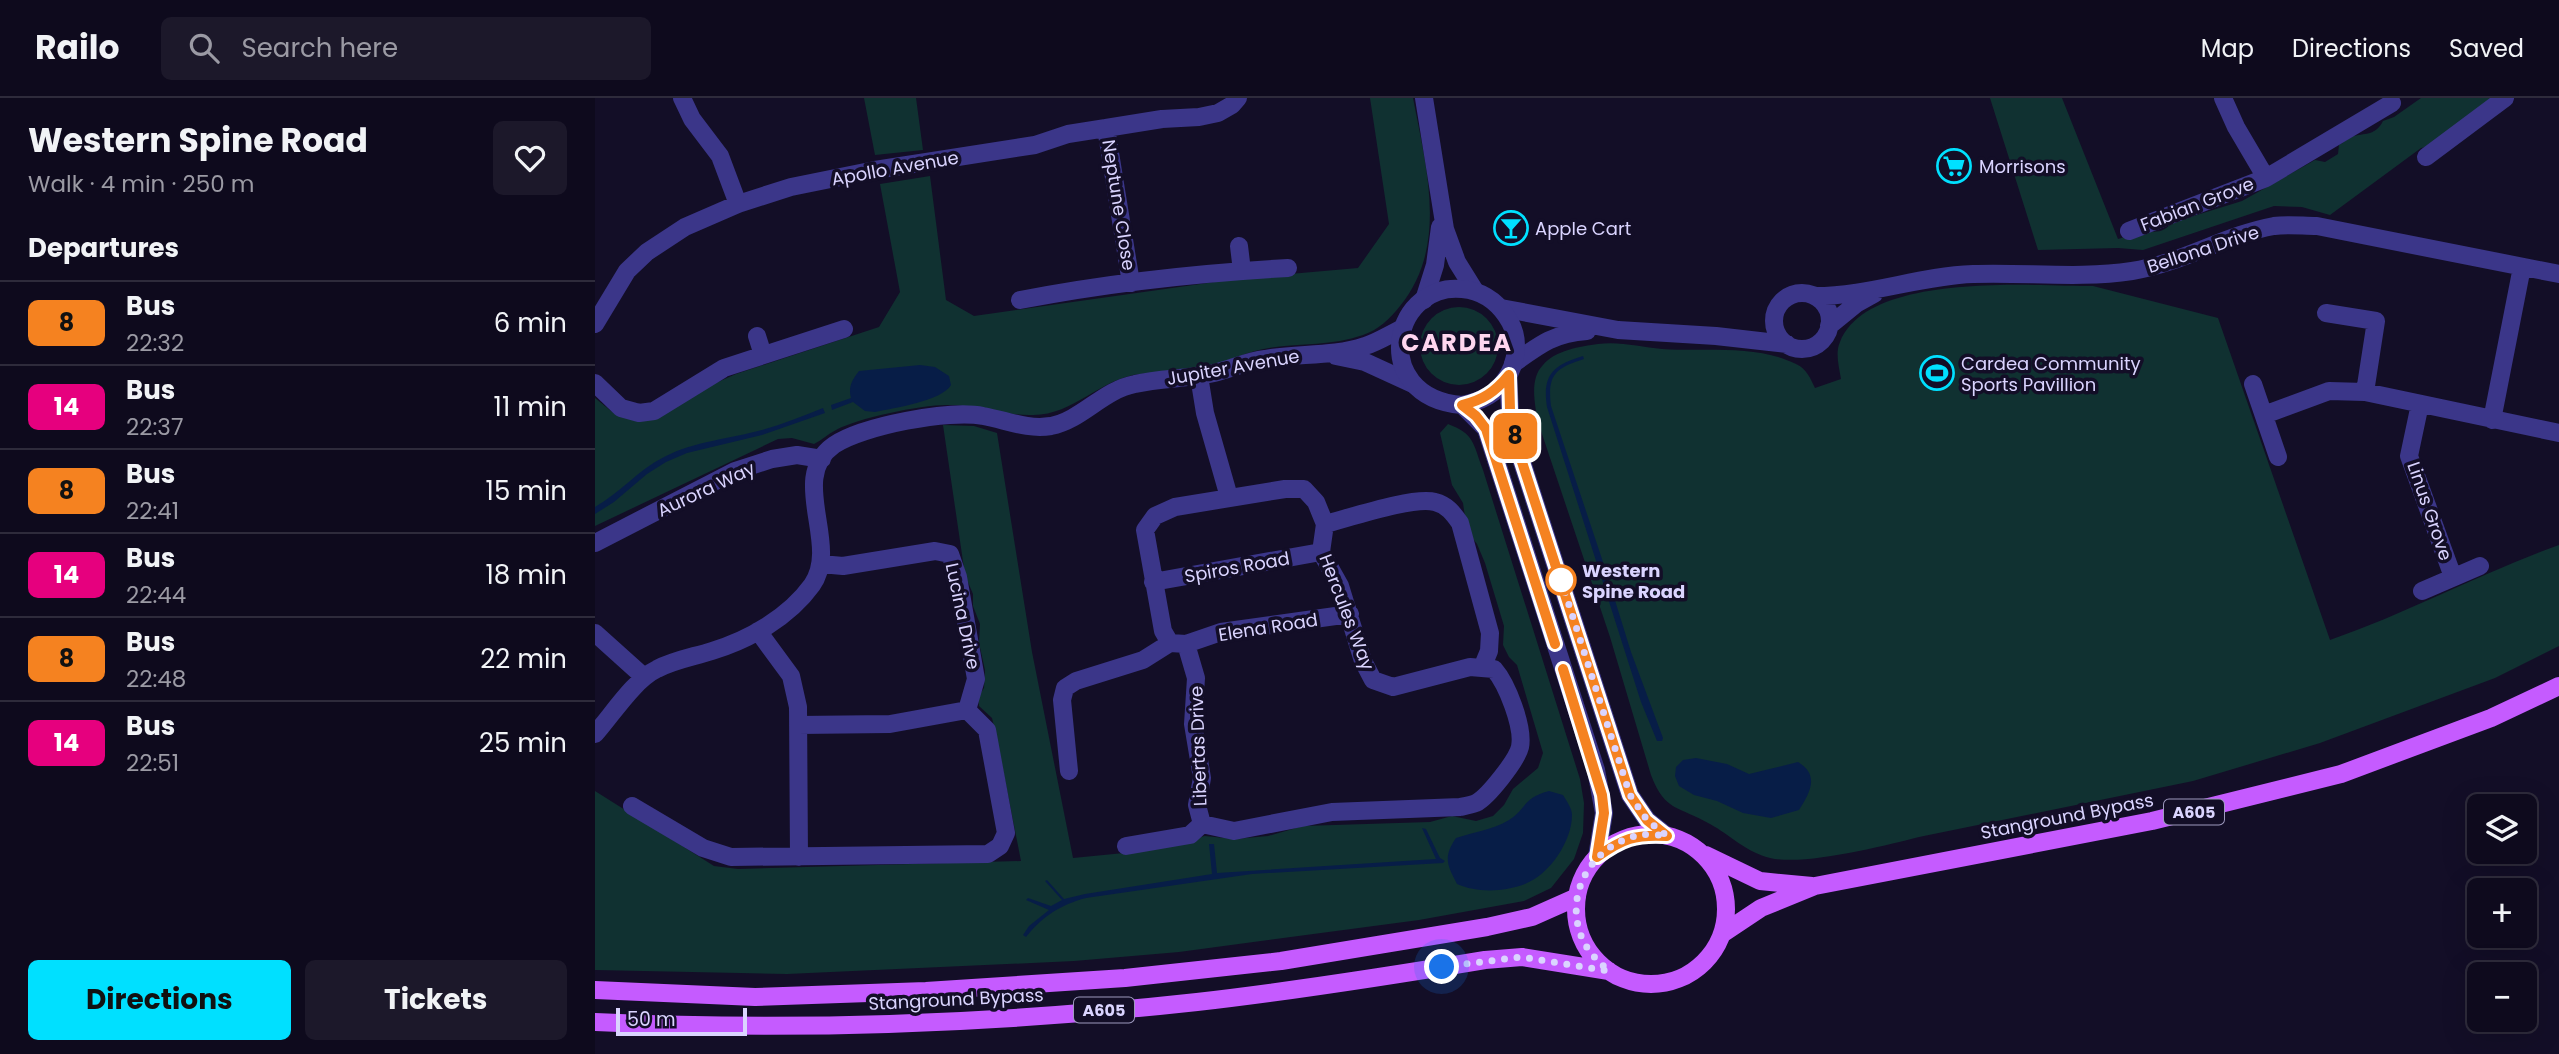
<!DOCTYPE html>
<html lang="en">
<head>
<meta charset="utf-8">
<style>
  body { margin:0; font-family:Poppins,sans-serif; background:#1c182a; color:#f1f3f6; height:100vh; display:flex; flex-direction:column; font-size:26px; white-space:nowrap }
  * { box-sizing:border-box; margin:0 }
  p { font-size:23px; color:#9b9aa4 }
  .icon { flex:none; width:38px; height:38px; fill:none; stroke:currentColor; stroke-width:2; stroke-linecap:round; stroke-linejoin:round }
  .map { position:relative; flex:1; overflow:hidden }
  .side { display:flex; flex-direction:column; background:#0e0a1d; width:595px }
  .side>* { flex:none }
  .badge { padding:0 14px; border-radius:10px; font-size:24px; line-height:46px }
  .controls { position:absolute; left:1872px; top:696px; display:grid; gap:14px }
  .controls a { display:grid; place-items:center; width:70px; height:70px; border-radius:10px; background:#0e0a1d; box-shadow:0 7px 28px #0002,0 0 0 2px #2e2b3b; font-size:35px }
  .scale { position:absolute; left:21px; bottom:18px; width:131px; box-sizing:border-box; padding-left:7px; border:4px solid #dad4ff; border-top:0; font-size:19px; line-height:24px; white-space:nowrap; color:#dad4ff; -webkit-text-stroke:5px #130e27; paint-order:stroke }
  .you { position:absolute; width:35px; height:35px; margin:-18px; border:5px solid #fff; border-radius:50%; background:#1a73e8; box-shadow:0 0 0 10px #1a73e833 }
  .map>.badge { position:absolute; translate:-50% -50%; box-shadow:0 0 0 4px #fff }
  h2 { padding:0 28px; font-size:26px; line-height:63px }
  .round { display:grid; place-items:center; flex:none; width:74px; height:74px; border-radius:10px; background:#1c182a }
  .summary { display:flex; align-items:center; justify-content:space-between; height:119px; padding:0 28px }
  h1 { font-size:33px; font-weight:700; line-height:52px }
  .action { display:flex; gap:14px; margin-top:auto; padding:14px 28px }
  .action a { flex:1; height:80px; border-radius:10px; background:#00e0ff; color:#111; font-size:28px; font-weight:700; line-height:80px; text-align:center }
  .action a+a { background:#1c182a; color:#f1f3f6 }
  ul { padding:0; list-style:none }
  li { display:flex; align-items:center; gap:21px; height:84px; padding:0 28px; border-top:2px solid #2e2b3b }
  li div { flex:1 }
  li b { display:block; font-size:26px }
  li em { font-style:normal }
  li .badge { min-width:77px; font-weight:700; text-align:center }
  header { display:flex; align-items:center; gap:42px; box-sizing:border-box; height:98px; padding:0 35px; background:#0e0a1d; border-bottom:2px solid #2e2b3b }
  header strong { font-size:33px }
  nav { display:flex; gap:38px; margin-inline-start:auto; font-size:24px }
  .search { width:490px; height:63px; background:#1c182a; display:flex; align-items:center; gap:18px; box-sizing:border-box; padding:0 24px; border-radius:10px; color:#9b9aa4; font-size:26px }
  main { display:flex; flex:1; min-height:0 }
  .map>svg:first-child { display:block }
  .green { fill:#103131 }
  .water { fill:#071d47 }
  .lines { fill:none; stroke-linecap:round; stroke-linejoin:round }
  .minor { stroke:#3b3689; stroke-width:18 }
  .tertiary { stroke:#3b3689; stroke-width:18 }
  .primary { stroke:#c55bff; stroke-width:18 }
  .line-casing { stroke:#fff; stroke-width:16 }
  .line { stroke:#f58220; stroke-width:10 }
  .walk { stroke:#dad4ff; stroke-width:7; stroke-dasharray:0 12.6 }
  .stop-dot { fill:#fff; stroke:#f58220; stroke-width:3.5 }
  .labels { text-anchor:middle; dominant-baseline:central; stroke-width:7; stroke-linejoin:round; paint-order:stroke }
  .shield { fill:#130e27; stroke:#9e99be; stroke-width:2 }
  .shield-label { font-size:16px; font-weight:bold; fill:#dad4ff }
  .poi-label { font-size:18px; fill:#dad4ff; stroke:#130e27; text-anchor:start }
  .street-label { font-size:18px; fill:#dad4ff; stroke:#130e27 }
  .stop-label { font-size:18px; font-weight:bold; fill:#dad4ff; stroke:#130e27; text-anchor:start }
  .district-label { font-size:24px; font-weight:bold; letter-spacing:2px; fill:#ffd6ef; stroke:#130e27 }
</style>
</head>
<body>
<header>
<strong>Railo</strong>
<div class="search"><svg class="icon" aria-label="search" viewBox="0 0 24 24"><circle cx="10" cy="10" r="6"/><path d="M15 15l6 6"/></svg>Search here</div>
<nav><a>Map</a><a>Directions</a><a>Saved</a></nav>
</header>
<main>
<section class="side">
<div class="summary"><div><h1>Western Spine Road</h1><p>Walk · 4 min · 250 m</p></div><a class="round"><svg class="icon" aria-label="heart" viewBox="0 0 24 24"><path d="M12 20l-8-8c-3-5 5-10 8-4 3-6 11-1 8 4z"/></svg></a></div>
<h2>Departures</h2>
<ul>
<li><span class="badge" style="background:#f58220;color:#111">8</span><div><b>Bus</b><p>22:32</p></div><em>6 min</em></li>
<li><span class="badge" style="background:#e6007e;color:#fff">14</span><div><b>Bus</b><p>22:37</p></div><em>11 min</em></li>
<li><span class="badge" style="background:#f58220;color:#111">8</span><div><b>Bus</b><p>22:41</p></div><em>15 min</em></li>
<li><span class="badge" style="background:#e6007e;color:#fff">14</span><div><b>Bus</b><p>22:44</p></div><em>18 min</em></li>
<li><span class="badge" style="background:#f58220;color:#111">8</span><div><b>Bus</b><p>22:48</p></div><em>22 min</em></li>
<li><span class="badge" style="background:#e6007e;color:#fff">14</span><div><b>Bus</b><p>22:51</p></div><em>25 min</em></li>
</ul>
<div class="action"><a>Directions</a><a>Tickets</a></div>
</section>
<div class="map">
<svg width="1964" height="956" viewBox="0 0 1964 956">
  <rect width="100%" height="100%" fill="#130e27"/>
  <path class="green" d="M 269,0 L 321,0 L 328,52 L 280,57 Z
    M 775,0 L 818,0 C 831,69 854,148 805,208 C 795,221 783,232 768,237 C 737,248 706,245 674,250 C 652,253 635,263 614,268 C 591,274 568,274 545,276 C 506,280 479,317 438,317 C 410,318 382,307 354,307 C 330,306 262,320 241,332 C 233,336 227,342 219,346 L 197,340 L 183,341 L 0,428 L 0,300 L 21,317 L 98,295 L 141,276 L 284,229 L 305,194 L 285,86 L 335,78 L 351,202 L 379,218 L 648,180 L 763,170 L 794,126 Z
    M 1395,0 L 1467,0 L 1523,141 C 1530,139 1538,135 1545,134 C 1556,133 1568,137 1576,125 L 1647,103 L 1720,62 L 1730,64 L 1743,56 L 1744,47 C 1748,45 1755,39 1759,38 C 1772,35 1781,37 1788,23 L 1799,19 L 1826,0 L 1898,0 L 1838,48 L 1826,50 L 1735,117 L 1707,109 L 1679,108 L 1548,152 L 1523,150 L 1443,152 Z
    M 1498,188 L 1623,220 L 1735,542 C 1813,515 1886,475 1964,447 L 1964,548 L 1900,580 L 1725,645 L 1598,683 L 1324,739 C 1288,748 1210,768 1175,760 C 1151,754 1135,737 1115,726 C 1084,708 1070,714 1056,677 L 1015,539 L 943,324 C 940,307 934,281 948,267 C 959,253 986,248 1003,246 C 1024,243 1046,249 1067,251 C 1110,254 1161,246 1201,266 C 1212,271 1215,280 1220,290 L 1246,281 C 1244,269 1240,255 1245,244 C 1273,174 1435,188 1498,188 Z
    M825 248a39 39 0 1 1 78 0a39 39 0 1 1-78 0Z
    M 853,326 C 880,336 878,346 888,372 L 985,681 L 989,705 L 988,735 L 979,761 L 956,790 L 929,803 L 824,822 L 584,854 L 479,863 L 192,876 L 0,872 L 0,693 L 119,768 L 143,771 L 426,763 L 401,636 L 397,620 L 384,608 L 383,599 L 389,590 L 390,572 L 384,545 L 385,526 L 378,508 L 378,496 L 370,477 L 348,327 L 379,328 L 402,335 L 437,554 L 478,760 L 529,755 L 610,738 L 640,741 L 673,738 L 708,728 L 835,724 L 857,718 L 881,723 L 898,718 L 909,707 L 918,691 L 943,670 L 948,655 L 922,567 L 914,559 L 908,547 L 909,528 L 890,465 L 882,446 L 872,433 L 868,405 L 857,387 L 845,335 Z"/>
  <path class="water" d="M 988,258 L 989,261 C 961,270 952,276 956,308 L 1009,467 L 1036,554 L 1068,640 L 1067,643 L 1062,643 L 1046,604 L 952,309 C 947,277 958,267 988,258 Z
    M 325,267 L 340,269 L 354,278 L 356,287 C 347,303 299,310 280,314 L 270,313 L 258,304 L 237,312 L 236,307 L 256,300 C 253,289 257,282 264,273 Z
    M 228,310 L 230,315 L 167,337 L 92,355 L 71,364 L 52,376 L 19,404 L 0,416 L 0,409 C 25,395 43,372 69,359 C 100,343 134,341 167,332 C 188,326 208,318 228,310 Z
    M 1101,660 L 1132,666 L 1154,676 L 1203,664 C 1225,677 1215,695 1204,712 L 1176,720 L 1148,715 L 1122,703 L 1099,697 L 1084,688 L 1080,678 L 1081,669 L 1088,662 Z
    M 954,693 L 968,697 C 972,704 977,710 977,717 C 977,743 955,776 930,786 C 909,794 882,795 862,786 C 852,767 848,759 861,740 C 879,734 897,732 914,722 C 932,711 927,700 954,693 Z
    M 827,730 L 831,731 L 845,760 L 850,763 L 848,765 L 657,776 L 491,800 C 465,807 448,818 431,839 L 428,837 L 434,828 L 454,812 L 431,802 L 433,800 L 456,808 L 467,802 L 450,783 L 452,782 L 469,801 L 490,796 L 617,776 L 614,746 L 619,746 L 622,775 L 841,761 Z"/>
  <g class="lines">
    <path class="minor" d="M 87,0 L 97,21 L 125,58 L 143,106
      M 829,0 L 850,131 L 862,164 L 880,193
      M 1628,0 L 1641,29 L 1671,80
      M 511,30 L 536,185
      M 1831,59 L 1910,0
      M 1534,133 L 1671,80 L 1797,5
      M 644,148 L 647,173
      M1179 223a28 28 0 1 1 56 0a28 28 0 1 1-56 0Z
      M 1220,198 C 1274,198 1324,178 1378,176 C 1431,174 1485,181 1537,173 C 1587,165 1630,137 1679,128 C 1693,126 1708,128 1722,128 L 1964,176
      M 425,202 C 513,185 603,175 693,170
      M 829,202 L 840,167 L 845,129
      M 906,210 L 1023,232 L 1121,238 L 1192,246
      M 1731,215 L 1781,223 L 1770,294
      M 0,226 L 32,173 L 52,154 L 90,129 L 143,106 L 196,89 L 280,72 L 440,47 L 473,36 L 511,30 L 567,21 L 604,19 L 623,15 L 637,7 L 643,0
      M 1234,228 L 1261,206 L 1279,196
      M 162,238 L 168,257
      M 741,258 L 770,264 L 818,286
      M 918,266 C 944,247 959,235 992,233
      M 604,278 L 610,315 L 634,399
      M 0,285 L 26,310 L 44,315 L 59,313 L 129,270 L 249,231
      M 1658,286 L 1683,359
      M 1825,306 L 1814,358 L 1858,479
      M 1669,317 L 1734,293 L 1770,294 L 1964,335
      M 1897,322 L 1927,169
      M 690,391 L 709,391 L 721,404 L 730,426 L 726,454 L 745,488 L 768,563 L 778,582 L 798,589 L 875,569 L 899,571 C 912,586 929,629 925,649 C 922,662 893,699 881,705 C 876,707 870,708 865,709 L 737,714 L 639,733 L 607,726 L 602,707 L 607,680 L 598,626 L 601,580 L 591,546 L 575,545 L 568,533 L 550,432 L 560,418 L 580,409 Z
      M 730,426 C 754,420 819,398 840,404 C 852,407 858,415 865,425 L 895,535 L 894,553 L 887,570
      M 0,445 L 140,373 L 177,361 L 202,357 L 227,361
      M 558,484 L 726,454
      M 1827,493 L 1885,468
      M 163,533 L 196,578 L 203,609 L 204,759
      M 0,535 L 49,579
      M 591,546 L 626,534 L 755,516
      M 203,627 L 295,626 L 372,612
      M 0,636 C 17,617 39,582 62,571 C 79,562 98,559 117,553 C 154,542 194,519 217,487 C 246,446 192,380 239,347 C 267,328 355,311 388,318 C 411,322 432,332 456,328 C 487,322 508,292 540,286 C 566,280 593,281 619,275 C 636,271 652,263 670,261 C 703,255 738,259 770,248 C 783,244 795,236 808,230
      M 474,673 L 467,602 L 470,590 L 481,583 L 548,562 L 575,545
      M 37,708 L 108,750 L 136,759 L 393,756 L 405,748 L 411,735 L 392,632 L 372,612 L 381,581 L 363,479 L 355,456 L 340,453 L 248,468 L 226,466
      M 531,748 L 595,737 L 607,726"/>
    <path class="tertiary" d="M 913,277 L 915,312 L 926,361 L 1035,697 L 1052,722 L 1072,738
      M 867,307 C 879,304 892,301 901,292 C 920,276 927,246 915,224 C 906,208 893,196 874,192 C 797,177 771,299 867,307 L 891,331 L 1001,672 L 1009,715 L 1002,759"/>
    <path class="primary" d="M981 811a75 75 0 1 1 150 0a75 75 0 1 1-150 0Z
      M 1111,757 L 1165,783 L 1217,788
      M 1127,836 L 1166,810 L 1220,788 L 1557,723 L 1746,676 L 1896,620 L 1964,588
      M 0,892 L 160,899 L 331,893 L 530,880 L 686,863 L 892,829 L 937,819 L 982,799
      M 0,924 C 201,933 402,926 602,904 C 698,893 794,878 890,862 L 927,859 L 1014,873"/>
  </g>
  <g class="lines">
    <g class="line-casing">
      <path id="line" d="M 960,546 L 891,331 L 881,318 L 867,307 C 888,302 900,294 914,277 L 915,312 L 926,361 L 1035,697 L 1052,722 L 1072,738 C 1040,736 1027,741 1002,759 L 1009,715 L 1007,697 L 968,571"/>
    </g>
    <use href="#line" class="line"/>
    <path class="walk" d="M 847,869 L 926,859 L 1014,873 C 1003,863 993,854 987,840 C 968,795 998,746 1045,737 C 1053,736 1063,737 1072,738 L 1052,722 L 1035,697 L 966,482"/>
  </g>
  <defs>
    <g id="supermarket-ring" transform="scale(1.75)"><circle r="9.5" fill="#130e27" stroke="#00e0ff" stroke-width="1.5"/><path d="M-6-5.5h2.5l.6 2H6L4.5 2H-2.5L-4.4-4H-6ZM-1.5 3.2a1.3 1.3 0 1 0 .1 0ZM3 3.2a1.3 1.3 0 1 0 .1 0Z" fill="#00e0ff"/></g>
    <g id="bar-ring" transform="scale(1.75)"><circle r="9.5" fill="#130e27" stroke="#00e0ff" stroke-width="1.5"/><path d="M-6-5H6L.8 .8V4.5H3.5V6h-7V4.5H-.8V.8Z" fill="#00e0ff"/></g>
    <g id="stadium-ring" transform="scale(1.75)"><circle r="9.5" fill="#130e27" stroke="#00e0ff" stroke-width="1.5"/><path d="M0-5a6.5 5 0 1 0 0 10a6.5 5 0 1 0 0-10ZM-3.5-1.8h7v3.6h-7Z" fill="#00e0ff"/></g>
  </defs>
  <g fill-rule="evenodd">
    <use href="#supermarket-ring" x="1359" y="68"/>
    <use href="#bar-ring" x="916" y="130"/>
    <use href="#stadium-ring" x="1342" y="275"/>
  </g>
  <circle class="stop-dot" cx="966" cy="482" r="14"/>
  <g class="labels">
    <g class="shield">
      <rect x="1569" y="701.5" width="60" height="25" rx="5"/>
      <rect x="479" y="899.5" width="60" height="25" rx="5"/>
    </g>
    <g class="shield-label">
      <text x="1599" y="714">A605</text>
      <text x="509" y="912">A605</text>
    </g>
    <g class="poi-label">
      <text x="1384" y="68">Morrisons</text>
      <text x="940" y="130">Apple Cart</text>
      <text x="1366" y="265">Cardea Community<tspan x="1366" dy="21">Sports Pavillion</tspan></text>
    </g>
    <g class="street-label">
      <text transform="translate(300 70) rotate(-10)">Apollo Avenue</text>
      <text transform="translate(1602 106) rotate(-21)">Fabian Grove</text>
      <text transform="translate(524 107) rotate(81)">Neptune Close</text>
      <text transform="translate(1608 151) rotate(-18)">Bellona Drive</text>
      <text transform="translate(638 269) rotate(-10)">Jupiter Avenue</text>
      <text transform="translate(111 391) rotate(-25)">Aurora Way</text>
      <text transform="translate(1835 413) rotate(71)">Linus Grove</text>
      <text transform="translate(642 469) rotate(-10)">Spiros Road</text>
      <text transform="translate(752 514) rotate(69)">Hercules Way</text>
      <text transform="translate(368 518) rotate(78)">Lucina Drive</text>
      <text transform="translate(673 529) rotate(-9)">Elena Road</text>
      <text transform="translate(603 648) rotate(-92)">Libertas Drive</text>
      <text transform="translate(1472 718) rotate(-11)">Stanground Bypass</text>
      <text transform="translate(361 901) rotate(-3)">Stanground Bypass</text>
    </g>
    <g class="stop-label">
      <text x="987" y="472">Western<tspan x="987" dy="21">Spine Road</tspan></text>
    </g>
    <g class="district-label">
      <text x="862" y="244">CARDEA</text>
    </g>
  </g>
</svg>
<div class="controls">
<a><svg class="icon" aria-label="layers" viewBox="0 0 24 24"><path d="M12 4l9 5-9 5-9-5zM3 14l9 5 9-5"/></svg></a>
<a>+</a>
<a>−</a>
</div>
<div class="scale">50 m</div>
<div class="you" style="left:847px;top:869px"></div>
<b class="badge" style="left:920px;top:338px;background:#f58220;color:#111">8</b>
</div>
</main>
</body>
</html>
